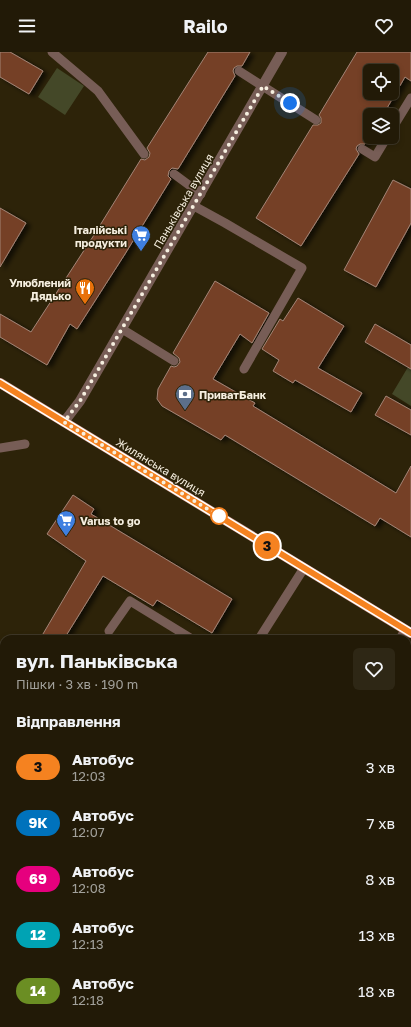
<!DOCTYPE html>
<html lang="uk">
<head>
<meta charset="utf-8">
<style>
  body { margin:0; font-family:"Golos Text",sans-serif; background:#2e2715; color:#f1f3f6; height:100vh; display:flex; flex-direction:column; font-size:15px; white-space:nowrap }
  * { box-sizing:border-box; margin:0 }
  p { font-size:13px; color:#a2a19b }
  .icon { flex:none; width:22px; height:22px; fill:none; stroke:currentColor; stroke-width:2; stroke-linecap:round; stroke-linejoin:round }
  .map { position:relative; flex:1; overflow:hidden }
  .side { position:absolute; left:0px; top:583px; width:411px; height:392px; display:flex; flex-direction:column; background:#221a07; border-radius:12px 12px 0 0; box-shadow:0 2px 6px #0003,0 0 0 1px #3f3828 }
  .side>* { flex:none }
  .badge { padding:0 8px; border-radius:13px; font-size:14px; line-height:26px }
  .controls { position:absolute; left:363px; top:12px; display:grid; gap:8px }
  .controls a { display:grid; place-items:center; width:36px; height:36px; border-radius:6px; background:#221a07; box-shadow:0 2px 6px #0003,0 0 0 1px #3f3828; font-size:20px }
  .you { position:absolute; width:20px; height:20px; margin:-10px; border:3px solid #fff; border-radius:50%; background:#1a73e8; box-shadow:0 0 0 6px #1a73e833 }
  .map>.badge { position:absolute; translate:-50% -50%; box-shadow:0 0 0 2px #fff }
  h2 { padding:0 16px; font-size:15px; line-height:36px }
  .round { display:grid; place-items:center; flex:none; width:42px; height:42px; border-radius:6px; background:#2e2715 }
  .overview { display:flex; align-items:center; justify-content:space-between; height:68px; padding:0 16px }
  h1 { font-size:19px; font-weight:700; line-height:30px }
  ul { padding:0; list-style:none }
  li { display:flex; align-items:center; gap:12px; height:56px; padding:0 16px }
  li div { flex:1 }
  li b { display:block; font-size:15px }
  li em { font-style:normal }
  li .badge { min-width:44px; font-weight:700; text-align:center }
  header { display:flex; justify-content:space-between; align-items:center; height:52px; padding:0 16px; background:#221a07; font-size:18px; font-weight:700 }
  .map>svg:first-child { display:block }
  .green { fill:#444828 }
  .building { fill:#744027; stroke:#a38476; fill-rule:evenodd; filter:url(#shadow) }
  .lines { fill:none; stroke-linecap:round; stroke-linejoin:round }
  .service { stroke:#775d56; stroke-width:9 }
  .minor { stroke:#775d56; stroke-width:10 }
  .primary { stroke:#cc9587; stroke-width:10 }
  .line-casing { stroke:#fff; stroke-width:9 }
  .line { stroke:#f58220; stroke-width:6 }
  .walk { stroke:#f6efe0; stroke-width:4; stroke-dasharray:0 7.2 }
  .stop-dot { fill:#fff; stroke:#f58220; stroke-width:2 }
  .labels { text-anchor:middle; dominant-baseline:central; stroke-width:3; stroke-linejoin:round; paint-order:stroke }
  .street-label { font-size:11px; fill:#f6efe0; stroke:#2d2309 }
  .poi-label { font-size:11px; font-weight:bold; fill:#f6efe0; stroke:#2d2309; text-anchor:end }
</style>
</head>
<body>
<header><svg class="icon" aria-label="menu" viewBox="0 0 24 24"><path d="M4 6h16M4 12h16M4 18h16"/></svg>Railo<svg class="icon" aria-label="heart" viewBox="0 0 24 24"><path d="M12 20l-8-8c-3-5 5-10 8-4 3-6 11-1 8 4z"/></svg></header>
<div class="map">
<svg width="411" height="975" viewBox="0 0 411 975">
  <defs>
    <filter id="shadow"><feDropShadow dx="4.5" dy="2.5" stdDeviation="2" flood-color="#0009"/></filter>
  </defs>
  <rect width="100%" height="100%" fill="#2d2309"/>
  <path class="green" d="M 57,16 L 84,34 L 65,63 L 38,45 Z
    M 408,315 L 411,317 L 411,354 L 392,342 Z"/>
  <path class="building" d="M 0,0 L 10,0 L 43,19 L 29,42 L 0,25 Z
    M 208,0 L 250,0 L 242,14 L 237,14 L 234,16 L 233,19 L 235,24 L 178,117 L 172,116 L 169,119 L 168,124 L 171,127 L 125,202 L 77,277 L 70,272 L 47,313 L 0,285 L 0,262 L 31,280 L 94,183 L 141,107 L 145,108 L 149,105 L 150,101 L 147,96 Z
    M 357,0 L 411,0 L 411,29 L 405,25 L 383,63 L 370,63 L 370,83 L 365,92 L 360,92 L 357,94 L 356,97 L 359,102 L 301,194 L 256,166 L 313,73 L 318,73 L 321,71 L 321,66 L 319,63 ZM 370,19 L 392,19 L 392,41 L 370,41 Z
    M 393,128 L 411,137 L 411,171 L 376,235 L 344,218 Z
    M 0,156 L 26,171 L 0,215 Z
    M 215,229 L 269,261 L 252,291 L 240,282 L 213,327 L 255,351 L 253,354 L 396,441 L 411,414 L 411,485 L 380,466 L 375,474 L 225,383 L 221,388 L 162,354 L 157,347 L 158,337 L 171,314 L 174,315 L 177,314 L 180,310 L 179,306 L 173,301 Z
    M 298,246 L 344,274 L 318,316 L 362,341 L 351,360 L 295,328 L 293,331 L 273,319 L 279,308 L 262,297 L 280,267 L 283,269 Z
    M 375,272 L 411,293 L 411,317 L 365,290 Z
    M 386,344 L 411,358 L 411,383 L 375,363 Z
    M 73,443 L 94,457 L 91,462 L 232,547 L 212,581 L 157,548 L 153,554 L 103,524 L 64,587 L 40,587 L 86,509 L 47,482 Z"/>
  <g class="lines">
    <path class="service" d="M 52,0 L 98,39 L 144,102
      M 239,19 L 316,68
      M 392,77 L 411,46
      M 362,97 L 375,105 L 387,85
      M 174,122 L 201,142
      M 194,154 L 225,171 L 302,216 L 244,317
      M 122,277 L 174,309
      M 0,396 L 25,392
      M 109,579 L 130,549 L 192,587
      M 259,587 L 304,516
      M 400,587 L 405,578"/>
    <path class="minor" d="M 64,370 L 80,349 L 282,0
      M 0,909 L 4,911
      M 102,971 L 109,975"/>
    <path class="primary" d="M 0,331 L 411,581"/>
  </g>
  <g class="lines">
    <g class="line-casing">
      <path id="line" d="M 0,331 L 411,581"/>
    </g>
    <use href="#line" class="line"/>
    <path class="walk" d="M 219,464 L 64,370 L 80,349 L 263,34 L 290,51"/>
  </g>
  <defs>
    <g id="supermarket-pin" transform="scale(1)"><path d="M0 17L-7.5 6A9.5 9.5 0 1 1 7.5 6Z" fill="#3f7fe0" stroke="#2d2309"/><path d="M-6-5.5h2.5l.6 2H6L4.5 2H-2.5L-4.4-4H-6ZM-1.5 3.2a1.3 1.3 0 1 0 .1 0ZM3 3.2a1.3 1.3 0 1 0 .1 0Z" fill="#fff"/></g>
    <g id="restaurant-pin" transform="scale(1)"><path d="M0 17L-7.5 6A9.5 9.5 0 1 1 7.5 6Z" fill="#e8710a" stroke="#2d2309"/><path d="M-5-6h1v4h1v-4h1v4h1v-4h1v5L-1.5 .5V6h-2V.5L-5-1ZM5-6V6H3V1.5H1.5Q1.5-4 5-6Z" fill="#fff"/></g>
    <g id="bank-pin" transform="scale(1)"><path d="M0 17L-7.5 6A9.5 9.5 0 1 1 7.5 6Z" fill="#5c6f8a" stroke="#2d2309"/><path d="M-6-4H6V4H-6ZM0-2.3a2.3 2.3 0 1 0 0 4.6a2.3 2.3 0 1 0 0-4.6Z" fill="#fff"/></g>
  </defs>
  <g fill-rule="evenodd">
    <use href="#supermarket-pin" x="141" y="183"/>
    <use href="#restaurant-pin" x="85" y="236"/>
    <use href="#bank-pin" x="185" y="342"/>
    <use href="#supermarket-pin" x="66" y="468"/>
  </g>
  <circle class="stop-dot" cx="219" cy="464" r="8"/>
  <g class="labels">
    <g class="street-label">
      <text transform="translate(183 149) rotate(-60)">Паньківська вулиця</text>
      <text transform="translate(161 415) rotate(31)">Жилянська вулиця</text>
    </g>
    <g class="poi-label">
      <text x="127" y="177">Італійські<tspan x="127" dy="13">продукти</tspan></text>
      <text x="71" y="230">Улюблений<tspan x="71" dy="13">Дядько</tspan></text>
      <text x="199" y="342" text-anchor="start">ПриватБанк</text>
      <text x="80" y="468" text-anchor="start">Varus to go</text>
    </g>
  </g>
</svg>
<div class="controls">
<a><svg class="icon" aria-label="locate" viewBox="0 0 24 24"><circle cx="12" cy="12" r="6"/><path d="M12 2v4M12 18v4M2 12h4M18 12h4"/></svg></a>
<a><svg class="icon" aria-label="layers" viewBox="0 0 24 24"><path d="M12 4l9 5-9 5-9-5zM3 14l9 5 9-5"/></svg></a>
</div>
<div class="you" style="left:290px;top:51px"></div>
<b class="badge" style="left:267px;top:494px;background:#f58220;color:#111">3</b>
<section class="side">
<div class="overview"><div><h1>вул. Паньківська</h1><p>Пішки · 3 хв · 190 m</p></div><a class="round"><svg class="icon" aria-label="heart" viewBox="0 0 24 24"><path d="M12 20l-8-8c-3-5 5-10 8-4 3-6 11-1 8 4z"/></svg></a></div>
<h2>Відправлення</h2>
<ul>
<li><span class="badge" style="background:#f58220;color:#111">3</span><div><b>Автобус</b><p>12:03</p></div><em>3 хв</em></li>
<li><span class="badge" style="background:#0072bc;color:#fff">9К</span><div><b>Автобус</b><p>12:07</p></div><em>7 хв</em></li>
<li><span class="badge" style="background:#e6007e;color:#fff">69</span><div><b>Автобус</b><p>12:08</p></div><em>8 хв</em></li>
<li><span class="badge" style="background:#00a3b4;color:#fff">12</span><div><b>Автобус</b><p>12:13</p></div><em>13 хв</em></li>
<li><span class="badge" style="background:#6b8e23;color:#fff">14</span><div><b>Автобус</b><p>12:18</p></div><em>18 хв</em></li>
</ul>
</section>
</div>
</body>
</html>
